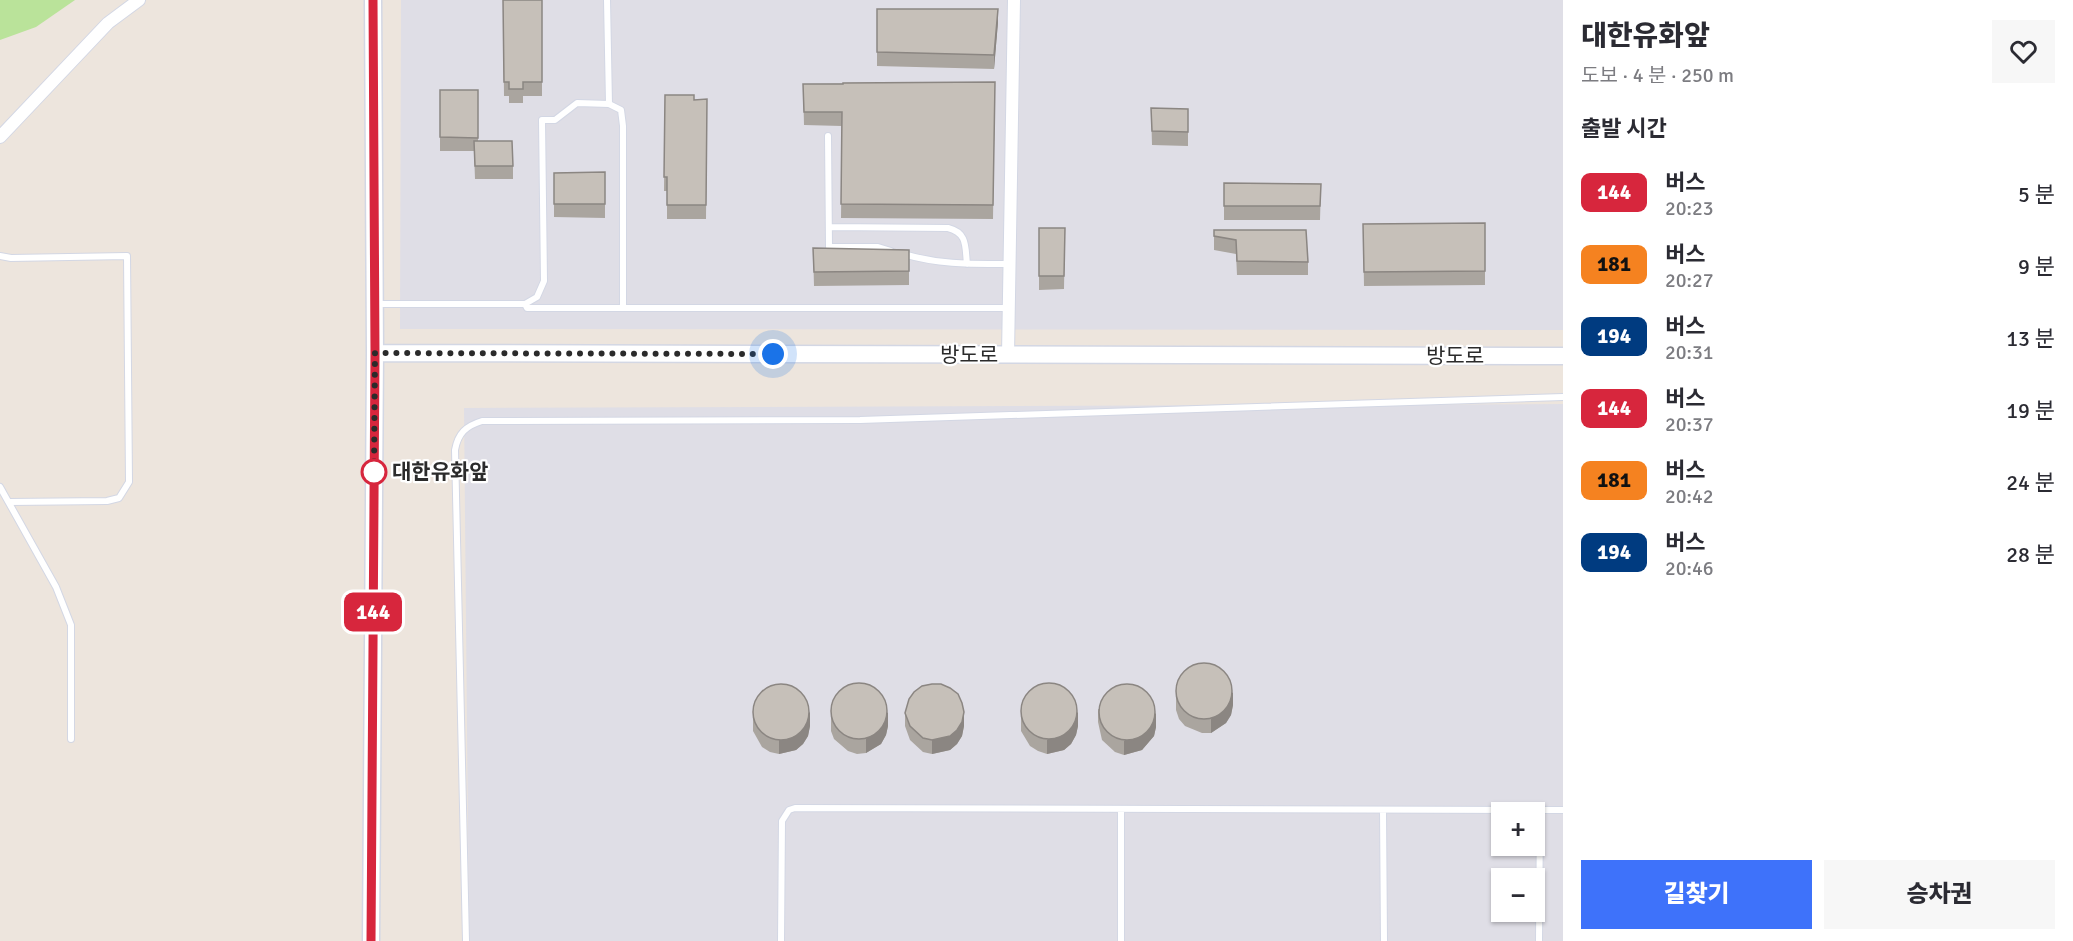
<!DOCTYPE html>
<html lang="ko">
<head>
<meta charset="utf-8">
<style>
  body { margin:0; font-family:Signika,"Noto Sans KR",sans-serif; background:#f7f7f7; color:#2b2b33; height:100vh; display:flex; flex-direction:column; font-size:22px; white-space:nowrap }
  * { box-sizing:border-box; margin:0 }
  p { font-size:20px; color:#7c7c81 }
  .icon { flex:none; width:33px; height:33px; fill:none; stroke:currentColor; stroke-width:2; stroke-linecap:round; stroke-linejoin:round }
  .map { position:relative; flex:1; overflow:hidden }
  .sheet { display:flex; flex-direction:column; background:#fff; width:510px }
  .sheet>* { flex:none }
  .badge { padding:0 12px; border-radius:9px; font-size:21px; line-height:39px }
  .tools { position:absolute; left:1491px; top:802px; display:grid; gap:12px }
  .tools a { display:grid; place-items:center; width:54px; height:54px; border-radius:0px; background:#fff; box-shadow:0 2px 4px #0004; font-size:30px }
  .you { position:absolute; width:30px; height:30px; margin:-15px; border:4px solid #fff; border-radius:50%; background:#1a73e8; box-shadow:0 0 0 9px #1a73e833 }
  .map>.badge { position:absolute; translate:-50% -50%; box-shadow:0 0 0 3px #fff }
  h2 { padding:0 18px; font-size:22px; line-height:54px }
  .round { display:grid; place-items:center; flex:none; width:63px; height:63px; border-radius:0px; background:#f7f7f7 }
  .overview { display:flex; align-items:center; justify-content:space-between; height:102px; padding:0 18px }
  h1 { font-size:28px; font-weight:800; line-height:45px }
  .cta { display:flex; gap:12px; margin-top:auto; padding:12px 18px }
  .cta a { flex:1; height:69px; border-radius:0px; background:#3e72fa; color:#fff; font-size:24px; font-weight:800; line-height:69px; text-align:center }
  .cta a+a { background:#f7f7f7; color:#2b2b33 }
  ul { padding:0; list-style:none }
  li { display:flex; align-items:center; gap:18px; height:72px; padding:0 18px }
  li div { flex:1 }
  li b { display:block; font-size:22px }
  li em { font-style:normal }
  li .badge { min-width:66px; font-weight:700; text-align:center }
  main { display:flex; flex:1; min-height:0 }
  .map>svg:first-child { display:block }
  .industrial { fill:#dfdee6; fill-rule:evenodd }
  .green { fill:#bae39a }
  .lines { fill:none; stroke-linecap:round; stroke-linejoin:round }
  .lane-casing { stroke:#d3d7e4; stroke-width:8 }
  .street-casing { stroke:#d3d7e4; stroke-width:14 }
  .secondary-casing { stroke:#d3d7e4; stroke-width:19 }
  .lane { stroke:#fff; stroke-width:6 }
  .street { stroke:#fff; stroke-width:12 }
  .secondary { stroke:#fff; stroke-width:16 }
  .wall { fill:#aaa59f }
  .shaded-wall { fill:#8b8682 }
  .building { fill:#c6c0b9; stroke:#8b8682; stroke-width:1.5 }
  .line-casing { stroke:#fff; stroke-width:14 }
  .line { stroke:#d7263d; stroke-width:9 }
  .walk { stroke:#2b2b2b; stroke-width:6; stroke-dasharray:0 10.8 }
  .stop-dot { fill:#fff; stroke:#d7263d; stroke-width:3 }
  .labels { text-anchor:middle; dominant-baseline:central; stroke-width:4.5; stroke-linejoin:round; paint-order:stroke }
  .street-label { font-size:21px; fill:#2b2b2b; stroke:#fff }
  .stop-label { font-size:21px; font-weight:bold; fill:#2b2b2b; stroke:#fff; text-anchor:start }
</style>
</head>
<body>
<main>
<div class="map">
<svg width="1563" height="941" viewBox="0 0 1563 941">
  <rect width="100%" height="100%" fill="#ede5dd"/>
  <path class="industrial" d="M 401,0 L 1563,0 L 1563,330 L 400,329 Z
    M 1563,404 L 1563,941 L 469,941 L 464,408 ZM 1502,813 L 1534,813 L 1534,846 L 1502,846 ZM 1502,879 L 1534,879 L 1534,912 L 1502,912 Z"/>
  <path class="green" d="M 0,0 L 75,0 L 36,27 L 0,40 Z"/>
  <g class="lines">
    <g class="lane-casing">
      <path id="lane" d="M 609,104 L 621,110 L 623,126 L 623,308
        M 828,136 L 829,247 L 878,247 L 891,251
        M 829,227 L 948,228 C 968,233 965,247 967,264
        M 903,254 C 942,265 970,264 1009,264
        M 0,256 L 11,258 L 127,256 L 129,482 L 119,498 L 107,501 L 9,502
        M 375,304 L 525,304 L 537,297 L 544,281 L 542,120 L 555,120 L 577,103 L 609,104 L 607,0
        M 525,304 L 527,308 L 1009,308
        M 0,487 L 56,587 L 71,625 L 71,739
        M 1383,810 L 1384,941
        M 466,941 L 455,450 C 458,433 466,426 482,421 L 860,420 L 1563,397
        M 781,941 L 782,821 L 789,810 L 795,808 L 1563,810
        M 1121,941 L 1121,809
        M 1539,941 L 1540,810"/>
    </g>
    <g class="street-casing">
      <path id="street" d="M 0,137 L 108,23 L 139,0
        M 1008,355 L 1014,0"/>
    </g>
    <g class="secondary-casing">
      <path id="secondary" d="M 375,353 L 1563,356
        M 371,941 L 375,353 L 373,0"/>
    </g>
    <use href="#lane" class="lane"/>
    <use href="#street" class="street"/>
    <use href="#secondary" class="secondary"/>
  </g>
  <path class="wall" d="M 503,0 L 542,0 L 542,96 L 523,96 L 523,103 L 509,103 L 509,96 L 504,96 Z
    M 877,9 L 998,22 L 994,69 L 877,66 Z
    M 995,82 L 993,219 L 841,218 L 842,126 L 804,125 L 803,84 Z
    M 440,90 L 478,90 L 478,141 L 513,166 L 513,179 L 475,179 L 474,151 L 440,151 Z
    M 665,95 L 694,100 L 707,99 L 706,219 L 667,219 L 667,191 L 664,191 Z
    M 1151,108 L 1188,109 L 1188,146 L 1152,145 Z
    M 605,172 L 605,218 L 554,217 L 554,173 Z
    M 1224,183 L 1321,184 L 1320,220 L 1224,220 Z
    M 1485,223 L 1485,285 L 1364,286 L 1363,224 Z
    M 1039,228 L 1065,228 L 1064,289 L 1039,290 Z
    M 1214,230 L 1308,262 L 1308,275 L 1237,275 L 1236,254 L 1214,250 Z
    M 813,248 L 909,250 L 909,285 L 814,286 Z
    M 1176,697 L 1233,705 L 1231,715 L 1226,723 L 1211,733 L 1202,733 L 1185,726 L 1179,719 L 1176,710 Z
    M 831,708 L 888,726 L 886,735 L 881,744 L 866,753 L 857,754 L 848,751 L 834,739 L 831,731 Z
    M 1021,708 L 1078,726 L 1076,735 L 1071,744 L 1064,750 L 1047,754 L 1038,751 L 1030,746 L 1021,731 Z
    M 1098,709 L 1156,727 L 1154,736 L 1142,750 L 1124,755 L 1115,752 L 1102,740 L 1098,722 Z
    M 905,713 L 964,726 L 962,736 L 957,744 L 950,750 L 932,754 L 923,752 L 910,740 L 905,726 Z
    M 753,717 L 810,726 L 808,736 L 803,744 L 796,750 L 779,754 L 770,752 L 762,747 L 753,731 Z"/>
  <path class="shaded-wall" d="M 998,9 L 998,22 L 994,69 L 994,55 Z
    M 1233,692 L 1233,705 L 1231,715 L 1226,723 L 1211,733 L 1211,719 Z
    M 810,712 L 810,726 L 808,736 L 803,744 L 796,750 L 779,754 L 779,740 Z
    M 888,712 L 888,726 L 886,735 L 881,744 L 866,753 L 866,739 Z
    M 964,712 L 964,726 L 962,736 L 957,744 L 950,750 L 932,754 L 932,740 Z
    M 1078,712 L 1078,726 L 1076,735 L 1071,744 L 1064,750 L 1047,754 L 1047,740 Z
    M 1156,713 L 1156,727 L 1154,736 L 1142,750 L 1124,755 L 1124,741 Z"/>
  <path class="building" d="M 503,0 L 542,0 L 542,82 L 523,82 L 523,89 L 509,89 L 509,82 L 504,82 Z
    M 877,9 L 998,9 L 994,55 L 877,52 Z
    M 995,82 L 993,205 L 841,204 L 842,112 L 804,112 L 803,84 L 843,84 L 843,83 Z
    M 440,90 L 478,90 L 478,138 L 440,137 Z
    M 665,95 L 694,95 L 694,100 L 707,99 L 706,205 L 667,205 L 667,177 L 664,177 Z
    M 1151,108 L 1188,109 L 1188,132 L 1152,131 Z
    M 474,141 L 512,141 L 513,166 L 475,166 Z
    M 605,172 L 605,204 L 554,204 L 554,173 Z
    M 1224,183 L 1321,184 L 1320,206 L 1224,206 Z
    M 1485,223 L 1485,271 L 1364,272 L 1363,224 Z
    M 1039,228 L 1065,228 L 1064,276 L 1039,276 Z
    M 1214,230 L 1306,230 L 1308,262 L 1237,261 L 1236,240 L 1214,236 Z
    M 813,248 L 909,250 L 909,271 L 814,272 Z
    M1176 691a28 28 0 1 1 56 0a28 28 0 1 1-56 0Z
    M831 711a28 28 0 1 1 56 0a28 28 0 1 1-56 0Z
    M1021 711a28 28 0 1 1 56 0a28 28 0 1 1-56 0Z
    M753 712a28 28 0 1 1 56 0a28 28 0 1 1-56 0Z
    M1099 712a28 28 0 1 1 56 0a28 28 0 1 1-56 0Z
    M 932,684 L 941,684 L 950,688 L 958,694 L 962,703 L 964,712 L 962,722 L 957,730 L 950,736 L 932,740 L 923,738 L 910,726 L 905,713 L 909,699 L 914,692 L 922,686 Z"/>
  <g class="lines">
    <g class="line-casing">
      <path id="line" d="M 371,941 L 375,353 L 373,0"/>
    </g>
    <use href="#line" class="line"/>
    <path class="walk" d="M 374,472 L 375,353 L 773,354"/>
  </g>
  <circle class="stop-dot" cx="374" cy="472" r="12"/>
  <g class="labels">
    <g class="street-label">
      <text x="969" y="355">방도로</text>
      <text x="1455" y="356">방도로</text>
    </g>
    <g class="stop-label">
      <text x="392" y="472">대한유화앞</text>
    </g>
  </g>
</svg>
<div class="tools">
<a>+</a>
<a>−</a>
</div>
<div class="you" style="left:773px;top:354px"></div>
<b class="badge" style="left:373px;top:612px;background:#d7263d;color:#fff">144</b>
</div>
<section class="sheet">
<div class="overview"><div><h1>대한유화앞</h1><p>도보 · 4 분 · 250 m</p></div><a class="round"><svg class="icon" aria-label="heart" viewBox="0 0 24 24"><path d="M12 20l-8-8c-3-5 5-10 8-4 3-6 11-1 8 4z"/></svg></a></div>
<h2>출발 시간</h2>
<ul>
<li><span class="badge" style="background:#d7263d;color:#fff">144</span><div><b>버스</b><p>20:23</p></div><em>5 분</em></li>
<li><span class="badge" style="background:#f58220;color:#111">181</span><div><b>버스</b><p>20:27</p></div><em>9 분</em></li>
<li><span class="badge" style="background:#003b80;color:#fff">194</span><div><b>버스</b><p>20:31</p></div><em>13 분</em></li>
<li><span class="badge" style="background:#d7263d;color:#fff">144</span><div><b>버스</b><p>20:37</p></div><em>19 분</em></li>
<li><span class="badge" style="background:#f58220;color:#111">181</span><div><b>버스</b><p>20:42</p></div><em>24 분</em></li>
<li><span class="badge" style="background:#003b80;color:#fff">194</span><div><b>버스</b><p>20:46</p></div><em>28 분</em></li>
</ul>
<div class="cta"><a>길찾기</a><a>승차권</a></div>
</section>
</main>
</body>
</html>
